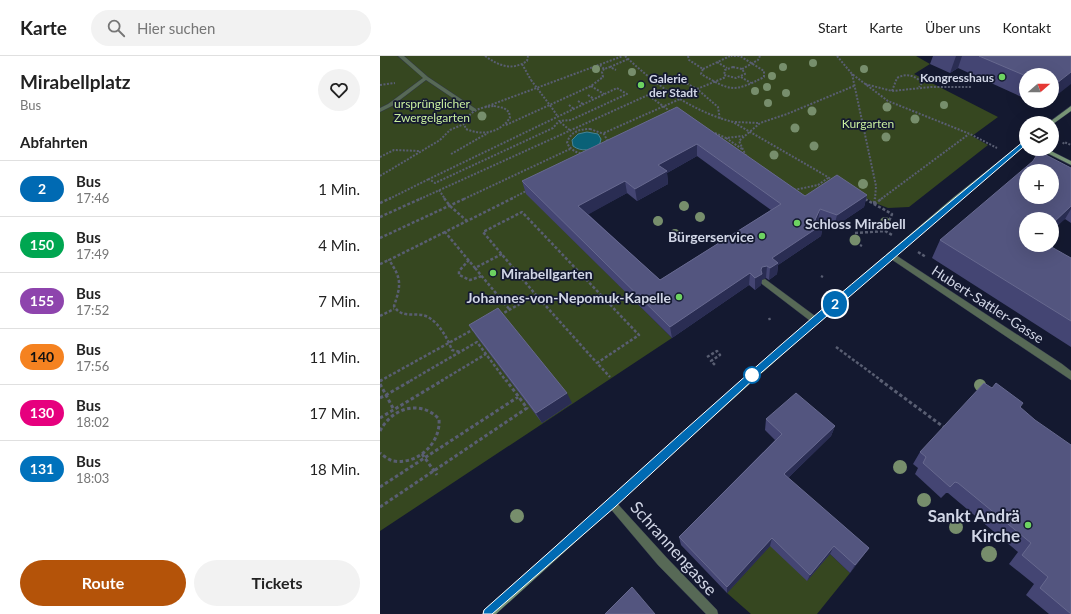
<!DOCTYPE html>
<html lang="de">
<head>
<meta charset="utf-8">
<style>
  body { margin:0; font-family:Lato,sans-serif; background:#f2f2f2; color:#222; height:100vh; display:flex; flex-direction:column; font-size:15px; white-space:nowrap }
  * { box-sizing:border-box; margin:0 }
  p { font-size:13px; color:#767676 }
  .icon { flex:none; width:22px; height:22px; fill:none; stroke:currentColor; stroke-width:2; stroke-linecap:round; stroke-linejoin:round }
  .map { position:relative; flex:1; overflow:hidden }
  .side { display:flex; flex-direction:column; background:#fff; width:380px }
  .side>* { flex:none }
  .badge { padding:0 8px; border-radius:13px; font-size:14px; line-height:26px }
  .needle { width:26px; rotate:70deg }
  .buttons { position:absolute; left:639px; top:12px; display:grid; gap:8px }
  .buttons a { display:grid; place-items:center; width:40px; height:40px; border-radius:50%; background:#fff; box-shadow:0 4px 16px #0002; font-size:20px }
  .map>.badge { position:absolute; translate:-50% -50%; box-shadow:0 0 0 2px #fff }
  h2 { padding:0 20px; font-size:15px; line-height:36px }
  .round { display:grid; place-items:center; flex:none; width:42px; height:42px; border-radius:21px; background:#f2f2f2 }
  .head { display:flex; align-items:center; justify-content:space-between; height:68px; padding:0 20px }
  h1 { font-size:19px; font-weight:700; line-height:30px }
  .primary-button { display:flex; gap:8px; margin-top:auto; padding:8px 20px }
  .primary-button a { flex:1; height:46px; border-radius:24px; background:#b45309; color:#fff; font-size:16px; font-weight:700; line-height:46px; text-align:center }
  .primary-button a+a { background:#f2f2f2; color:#222 }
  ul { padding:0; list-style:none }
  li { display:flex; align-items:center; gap:12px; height:56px; padding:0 20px; border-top:1px solid #e0e0e0 }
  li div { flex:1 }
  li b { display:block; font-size:15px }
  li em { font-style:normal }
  li .badge { min-width:44px; font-weight:700; text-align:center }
  header { display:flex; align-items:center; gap:24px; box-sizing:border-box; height:56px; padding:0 20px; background:#fff; border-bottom:1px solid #e0e0e0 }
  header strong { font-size:19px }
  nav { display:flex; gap:22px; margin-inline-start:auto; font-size:14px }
  .search { width:280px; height:36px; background:#f2f2f2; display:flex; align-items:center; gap:10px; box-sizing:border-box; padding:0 14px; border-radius:22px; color:#767676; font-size:15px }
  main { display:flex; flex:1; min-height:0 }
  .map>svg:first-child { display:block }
  .green { fill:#364720 }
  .water { fill:#0a6177; stroke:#468498 }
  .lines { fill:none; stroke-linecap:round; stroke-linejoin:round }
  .lane-casing { stroke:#2e3349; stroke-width:1 }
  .street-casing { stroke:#2e3349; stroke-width:1 }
  .secondary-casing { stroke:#2e3349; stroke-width:1 }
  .path-far2 { stroke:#595e72; stroke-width:2; stroke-dasharray:2 1.5; stroke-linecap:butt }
  .path-far1 { stroke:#595e72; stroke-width:2.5; stroke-dasharray:3 2; stroke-linecap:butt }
  .path { stroke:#595e72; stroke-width:3; stroke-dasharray:3.5 2.5; stroke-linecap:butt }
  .lane { fill:#576956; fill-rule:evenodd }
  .street { fill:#576956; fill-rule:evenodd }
  .secondary { fill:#799677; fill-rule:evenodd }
  .path-bridge { stroke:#595e72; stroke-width:2; stroke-dasharray:2 1.5; stroke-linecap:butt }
  .tree { fill:#778e6c }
  .wall { fill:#444573; fill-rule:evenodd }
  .shaded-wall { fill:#2a2d53 }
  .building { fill:#53557f; stroke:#67698f; fill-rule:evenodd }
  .line { fill:#006ab3; stroke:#fff }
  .poi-dot { fill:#6dd361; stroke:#141930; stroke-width:1.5 }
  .stop-dot { fill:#fff; stroke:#006ab3; stroke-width:2 }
  .labels { text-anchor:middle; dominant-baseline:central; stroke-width:3.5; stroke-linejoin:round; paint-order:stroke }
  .far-poi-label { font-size:12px; font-weight:bold; fill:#d1d6e6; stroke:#141930; text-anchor:end }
  .far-park-label { font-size:12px; fill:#c8ee9d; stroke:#141930 }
  .poi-label { font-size:14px; font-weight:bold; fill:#d1d6e6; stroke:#141930; text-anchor:start }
  .street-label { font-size:14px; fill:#d1d6e6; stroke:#141930 }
  .near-poi-label { font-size:17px; font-weight:bold; fill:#d1d6e6; stroke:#141930; text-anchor:end }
  .near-street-label { font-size:17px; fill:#d1d6e6; stroke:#141930 }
</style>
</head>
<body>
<header>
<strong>Karte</strong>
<div class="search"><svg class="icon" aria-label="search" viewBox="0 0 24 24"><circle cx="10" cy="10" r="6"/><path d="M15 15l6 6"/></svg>Hier suchen</div>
<nav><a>Start</a><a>Karte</a><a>Über uns</a><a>Kontakt</a></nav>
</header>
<main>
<section class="side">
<div class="head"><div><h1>Mirabellplatz</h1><p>Bus</p></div><a class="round"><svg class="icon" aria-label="heart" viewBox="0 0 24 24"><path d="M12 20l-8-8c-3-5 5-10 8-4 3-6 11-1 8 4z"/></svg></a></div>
<h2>Abfahrten</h2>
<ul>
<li><span class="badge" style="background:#006ab3;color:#fff">2</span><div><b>Bus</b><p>17:46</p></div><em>1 Min.</em></li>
<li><span class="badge" style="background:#00a651;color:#fff">150</span><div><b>Bus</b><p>17:49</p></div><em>4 Min.</em></li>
<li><span class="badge" style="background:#8e44ad;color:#fff">155</span><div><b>Bus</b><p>17:52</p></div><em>7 Min.</em></li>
<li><span class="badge" style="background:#f58220;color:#111">140</span><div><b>Bus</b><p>17:56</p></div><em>11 Min.</em></li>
<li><span class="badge" style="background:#e6007e;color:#fff">130</span><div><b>Bus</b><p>18:02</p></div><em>17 Min.</em></li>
<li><span class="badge" style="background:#0072bc;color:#fff">131</span><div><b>Bus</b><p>18:03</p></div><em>18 Min.</em></li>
</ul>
<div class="primary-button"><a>Route</a><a>Tickets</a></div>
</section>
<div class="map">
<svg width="691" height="558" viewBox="0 0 691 558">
  <rect width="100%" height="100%" fill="#141930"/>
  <path class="green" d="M 0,0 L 536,0 L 550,8 L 534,18 L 618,61 L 592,80 L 608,89 L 529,151 L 508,152 L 495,147 L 460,128 L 423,152 L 298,63 L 147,138 L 292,282 L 0,475 Z
    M 390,490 L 450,498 L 470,517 L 437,558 L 371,558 L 347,537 Z"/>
  <path class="water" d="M 207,76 L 218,78 L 221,83 L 220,87 C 212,95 201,96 193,90 L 192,84 L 198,78 Z"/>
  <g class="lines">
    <g class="lane-casing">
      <path id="lane" d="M 18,0 L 24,0 L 48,21 L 96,53 L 96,55 L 92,55 L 46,24 L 12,50 L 0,56 L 0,52 L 8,48 L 43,22 Z
        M 385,223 L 439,263 L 440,265 L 439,267 L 433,267 L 382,228 L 381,226 L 382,224 Z"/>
    </g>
    <g class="street-casing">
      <path id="street" d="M 511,196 L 682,308 L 691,315 L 691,324 L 508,201 L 507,199 L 508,197 Z
        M 232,443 L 235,445 L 286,501 L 337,554 L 338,558 L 326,558 L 278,509 L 229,451 L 227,448 L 229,445 Z"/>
    </g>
    <g class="secondary-casing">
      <path id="secondary" d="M 691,50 L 691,55 L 673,68 L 668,67 Z
        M 646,84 L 646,89 C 463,239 291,400 116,558 L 103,558 L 104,554 L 438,257 L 574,141 Z
        M 659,93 L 667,93 L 691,105 L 691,109 Z"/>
    </g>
    <path class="path-far2" d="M 105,0 C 119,10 132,15 147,5 L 148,0
      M 245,0 C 276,29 311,55 353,66 L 453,124
      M 308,0 L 309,4 L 323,13 L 321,18 C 351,35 353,37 384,21 L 384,15 L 360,0 L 351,0
      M 457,0 L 472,18 L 508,45 L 590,78 L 617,92
      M 337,6 L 347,12
      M 142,8 L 151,24
      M 220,9 L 224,13 L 230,11 L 236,14
      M 230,11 L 248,3
      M 353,11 L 362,13 L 365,18 L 356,22 L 344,19 L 345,14 Z
      M 323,13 L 350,0
      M 362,13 L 378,4 L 380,0
      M 472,18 L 496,130 L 495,143
      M 361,21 L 371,27
      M 278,27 L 295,21 L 317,33 L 338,51 L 340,64
      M 485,28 L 512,35 L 551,31 L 592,31
      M 0,29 L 15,27
      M 211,30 L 224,38
      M 237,32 L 247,38 L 191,64 L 179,65 L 173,72 L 55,127 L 49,123 Z
      M 317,33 L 346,21
      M 512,35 L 517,22 C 526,17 535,19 542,27 L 539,31
      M 208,39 L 214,43
      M 198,45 L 203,48
      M 189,49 L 194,53
      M 114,50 L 124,52 L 129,56 L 130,62 C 119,77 103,80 86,73 L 84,68 C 89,55 100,51 114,50 Z
      M 105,51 L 243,0
      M 172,52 L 178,61
      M 180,66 L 191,75
      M 355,66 L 379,67
      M 126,69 L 211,30 L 223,21 L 222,16 L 224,13
      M 210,73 L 224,78 L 227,84 C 218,98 196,104 187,87 C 190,76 199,73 210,73 Z
      M 224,77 L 300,43
      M 335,77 L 346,82 L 363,80
      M 346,82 L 362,93
      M 683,88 L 684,86 L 691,89
      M 71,98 L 108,77
      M 366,100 L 359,85 L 380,67 L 407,58 L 474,30
      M 0,101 L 14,94 L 40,95
      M 0,120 L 60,84 L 70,74 L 84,68
      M 59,134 L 65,143
      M 414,134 L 438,129 L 448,122
      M 9,143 L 49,123
      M 40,143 L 268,39 L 291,56
      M 84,143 L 190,93
      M 131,143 L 148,134
      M 501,143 L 589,78"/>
    <path class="path-far1" d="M 64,142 L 70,150 L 87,165
      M 485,143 L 512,158 L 505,175
      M 0,147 L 11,142
      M 494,148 L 495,142
      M 494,148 L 503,142
      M 0,161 L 42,142
      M 65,176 L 9,204 C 22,223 21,229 14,250 C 22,264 37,255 48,261 C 60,268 67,282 72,294 L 80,296
      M 475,177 L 505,175 L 512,179
      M 0,182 L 86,142
      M 480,189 L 482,190
      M 538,196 L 546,201
      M 122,198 L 95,212 L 65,176 L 133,142
      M 89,204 L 79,215 L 79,219 L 90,224 L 102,220
      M 0,208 L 9,204
      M 95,212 L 130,254
      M 441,220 L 443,221
      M 156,239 L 217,307
      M 120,259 L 156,239 L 103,176 L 142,156 L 259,279 L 217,307 L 230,321
      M 0,260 L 14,253
      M 389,262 L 390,264
      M 456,291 L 502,325
      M 327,301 L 337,295 L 340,299 L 331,305 L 336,310
      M 0,325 L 94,273
      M 30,325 L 97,286 L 126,325
      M 61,325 L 106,298"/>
    <path class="path" d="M 500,324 L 565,372
      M 0,325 L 2,324
      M 0,328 L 6,339 L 32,324
      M 0,342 L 6,339 L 14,354
      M 0,362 L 63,324
      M 0,375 C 12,352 40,343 59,363 C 61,387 38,409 13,405 C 9,404 4,400 0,397
      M 42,398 L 57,419
      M 0,431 L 138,341
      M 0,451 L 147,352 L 126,324"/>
    <use href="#lane" class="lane"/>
    <use href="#street" class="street"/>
    <use href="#secondary" class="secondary"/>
    <path class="path-bridge" d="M 151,24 L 172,52"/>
  </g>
  <g class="tree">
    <circle cx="433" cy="7" r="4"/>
    <circle cx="403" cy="11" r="4"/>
    <circle cx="216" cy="13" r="4"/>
    <circle cx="484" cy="13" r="4"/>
    <circle cx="252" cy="16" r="4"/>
    <circle cx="392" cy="20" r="4"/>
    <circle cx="387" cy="31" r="4"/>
    <circle cx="375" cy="35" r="4"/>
    <circle cx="406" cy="37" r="4"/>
    <circle cx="388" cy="47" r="4"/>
    <circle cx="564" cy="49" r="4"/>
    <circle cx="507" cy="51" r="4.5"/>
    <circle cx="432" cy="55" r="4.5"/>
    <circle cx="102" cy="60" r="4.5"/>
    <circle cx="535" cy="63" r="4.5"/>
    <circle cx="415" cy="72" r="4.5"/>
    <circle cx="506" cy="81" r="4.5"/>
    <circle cx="434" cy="90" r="4.5"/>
    <circle cx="394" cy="99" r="4.5"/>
    <circle cx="483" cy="128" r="5"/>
    <circle cx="304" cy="150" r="5"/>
    <circle cx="320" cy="161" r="5"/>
    <circle cx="278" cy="165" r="5"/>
    <circle cx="505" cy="166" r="5"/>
    <circle cx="295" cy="178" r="5"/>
    <circle cx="475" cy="184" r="5.5"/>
    <circle cx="600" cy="329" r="6"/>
    <circle cx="520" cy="411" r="7"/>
    <circle cx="544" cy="444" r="7"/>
    <circle cx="137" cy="460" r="7"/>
    <circle cx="576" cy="471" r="7"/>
    <circle cx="609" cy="498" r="8"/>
  </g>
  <path class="wall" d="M 553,0 L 691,0 L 672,43 L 672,19 L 646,19 L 646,43 L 578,12 L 570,17 L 550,8 Z
    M 651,45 L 661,45 L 657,48 Z
    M 297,51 L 425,140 L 487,139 L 484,151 L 454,171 L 438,165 L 443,168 L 441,180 L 398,209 L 397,218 L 389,224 L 386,222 L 382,223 L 381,229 L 375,234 L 369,229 L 292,282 L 146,138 L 142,125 ZM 317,100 L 391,154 L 280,224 L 208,158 L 247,137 L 257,145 L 288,128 L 287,117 Z
    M 691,112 L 691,167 L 685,163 L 646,189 L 691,202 L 691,291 L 552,202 L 560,184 Z
    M 89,269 L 192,347 L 162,367 L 96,280 Z
    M 612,332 L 640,351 L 691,558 L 669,558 L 646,539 L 654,528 L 629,508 L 638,496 L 568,437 L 566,437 L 561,442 L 535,418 L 538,412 L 533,408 L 540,396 Z
    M 386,363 L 455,370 L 451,380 L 408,422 L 489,492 L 470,517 L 450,498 L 427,525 L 390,490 L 347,537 L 301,489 L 299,481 L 395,384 L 385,374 Z"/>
  <path class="shaded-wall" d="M 576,0 L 582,0 L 578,12 L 570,17 Z
    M 691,16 L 691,28 L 672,43 L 672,38 L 677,27 Z
    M 317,88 L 317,100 L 287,117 L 288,128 L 257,145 L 255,133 L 278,109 Z
    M 245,125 L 247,137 L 202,162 L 198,150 Z
    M 487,139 L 484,151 L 454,171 L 457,159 Z
    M 691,150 L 691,153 L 685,163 L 672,175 L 672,168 Z
    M 440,153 L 438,165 L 443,168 L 441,180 L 398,209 L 397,218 L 389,224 L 390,212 L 392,202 L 435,164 Z
    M 387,210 L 386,222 L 382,223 L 381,229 L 375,234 L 375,222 L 382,211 Z
    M 370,217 L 369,229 L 292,282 L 290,271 Z
    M 187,337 L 192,347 L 162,367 L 156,357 Z
    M 455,370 L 451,380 L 402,428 L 404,418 Z
    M 392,482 L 390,490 L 347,537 L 347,531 Z
    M 454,490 L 450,498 L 427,525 L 430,519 Z
    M 489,492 L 483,500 L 470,517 L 475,509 Z"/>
  <path class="building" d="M 599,0 L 691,0 L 691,16 L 677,27 L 672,25 L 672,19 L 646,19 L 646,20 Z
    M 297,51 L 425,140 L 457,119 L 487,139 L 457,159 L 440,153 L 435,164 L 443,168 L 392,202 L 398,207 L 390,212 L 387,210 L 382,211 L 381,214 L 382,218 L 375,222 L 370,217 L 290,271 L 142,125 ZM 317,88 L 401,148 L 280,224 L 198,150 L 245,125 L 255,133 L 287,115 L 278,109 Z
    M 658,97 L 666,99 L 691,112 L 691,150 L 672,168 L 672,163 L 646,163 L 646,189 L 668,189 L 691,202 L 691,265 L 560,184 L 653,105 ZM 646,115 L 672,115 L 672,141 L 646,141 Z
    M 118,252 L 187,337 L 156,357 L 89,269 Z
    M 604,327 L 612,332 L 616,327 L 643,347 L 640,351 L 655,364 L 691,389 L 691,558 L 660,532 L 668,521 L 642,499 L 651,487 L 578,427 L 575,426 L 570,431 L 543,407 L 546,401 L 540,396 Z
    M 416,337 L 455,370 L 404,418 L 489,492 L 475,509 L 454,490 L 430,519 L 392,482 L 347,531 L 299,481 L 402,378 L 386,363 Z
    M 252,531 L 275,558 L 225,558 Z"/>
  <path class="line" d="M 644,85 L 649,86 L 375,322 L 235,451 L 112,558 L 103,558 L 104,554 C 193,476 280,395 369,317 C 459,237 552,161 644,85 Z"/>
  <g class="poi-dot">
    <circle cx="622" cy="21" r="4"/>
    <circle cx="261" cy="29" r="4"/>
    <circle cx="417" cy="167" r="4"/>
    <circle cx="382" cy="180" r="4"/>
    <circle cx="113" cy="217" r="4"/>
    <circle cx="299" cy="241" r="4"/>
    <circle cx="648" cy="469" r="4"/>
  </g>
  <circle class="stop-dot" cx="372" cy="319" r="8"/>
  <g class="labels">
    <g class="far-poi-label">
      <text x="614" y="21">Kongresshaus</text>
      <text x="269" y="22" text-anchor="start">Galerie<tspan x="269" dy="14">der Stadt</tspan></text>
    </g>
    <g class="far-park-label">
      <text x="52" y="47">ursprünglicher<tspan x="52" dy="14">Zwergelgarten</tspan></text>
      <text x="488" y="67">Kurgarten</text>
    </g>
    <g class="poi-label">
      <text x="425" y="167">Schloss Mirabell</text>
      <text x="374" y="180" text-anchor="end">Bürgerservice</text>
      <text x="121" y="217">Mirabellgarten</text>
      <text x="291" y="241" text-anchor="end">Johannes-von-Nepomuk-Kapelle</text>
    </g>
    <g class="street-label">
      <text transform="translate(608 248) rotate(33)">Hubert-Sattler-Gasse</text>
    </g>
    <g class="near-poi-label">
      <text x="640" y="459">Sankt Andrä<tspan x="640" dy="20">Kirche</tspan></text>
    </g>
    <g class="near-street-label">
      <text transform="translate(294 492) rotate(48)">Schrannengasse</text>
    </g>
  </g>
</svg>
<div class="buttons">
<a><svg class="needle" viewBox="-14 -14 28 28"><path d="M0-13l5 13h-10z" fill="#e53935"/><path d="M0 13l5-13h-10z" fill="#767676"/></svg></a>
<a><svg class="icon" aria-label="layers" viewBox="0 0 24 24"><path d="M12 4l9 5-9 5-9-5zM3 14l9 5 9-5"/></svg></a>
<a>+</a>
<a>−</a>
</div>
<b class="badge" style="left:455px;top:248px;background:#006ab3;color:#fff">2</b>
</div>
</main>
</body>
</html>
